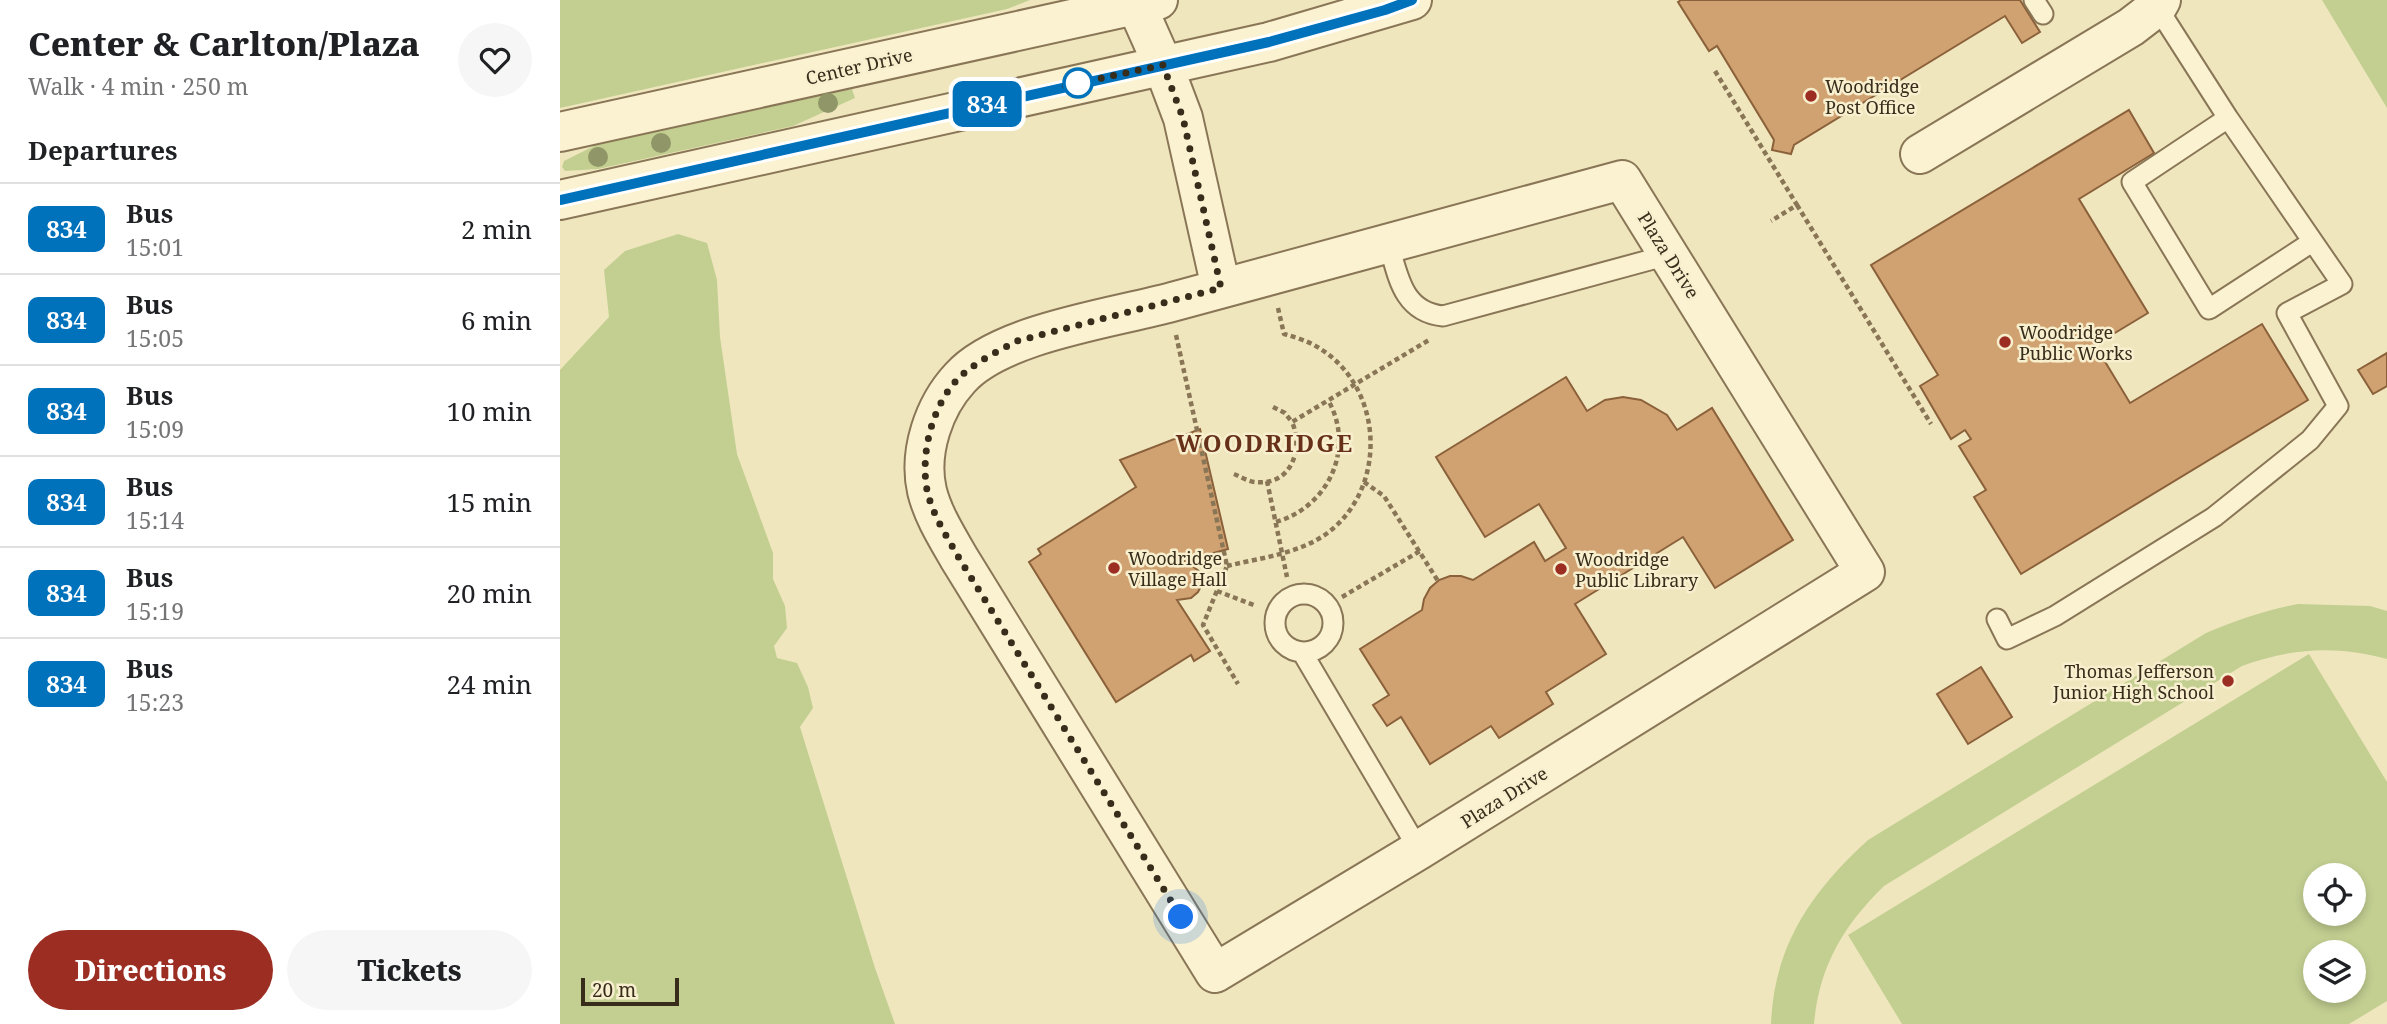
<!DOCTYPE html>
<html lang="en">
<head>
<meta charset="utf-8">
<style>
  body { margin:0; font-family:"Noto Serif",serif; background:#f6f6f6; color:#202124; height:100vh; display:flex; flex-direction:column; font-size:26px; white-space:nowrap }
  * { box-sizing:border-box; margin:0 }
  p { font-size:23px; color:#757577 }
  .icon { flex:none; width:38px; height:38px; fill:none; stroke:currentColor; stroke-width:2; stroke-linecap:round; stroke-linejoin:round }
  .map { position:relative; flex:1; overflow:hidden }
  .details { display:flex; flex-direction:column; background:#fff; width:560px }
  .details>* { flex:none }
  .badge { padding:0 14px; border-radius:10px; font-size:24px; line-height:46px }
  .tools { position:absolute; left:1743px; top:863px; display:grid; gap:14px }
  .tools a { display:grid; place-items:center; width:63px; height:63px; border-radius:50%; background:#fff; box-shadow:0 4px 10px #0003; font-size:35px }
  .scale { position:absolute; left:21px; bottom:18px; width:98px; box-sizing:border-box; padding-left:7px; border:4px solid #382c1b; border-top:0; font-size:19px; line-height:24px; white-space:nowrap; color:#382c1b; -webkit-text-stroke:5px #f7efce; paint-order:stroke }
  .you { position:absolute; width:35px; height:35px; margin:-18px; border:5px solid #fff; border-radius:50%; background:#1a73e8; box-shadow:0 0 0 10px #1a73e833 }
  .map>.badge { position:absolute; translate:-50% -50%; box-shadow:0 0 0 4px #fff }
  h2 { padding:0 28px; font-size:26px; line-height:63px }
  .round { display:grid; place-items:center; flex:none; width:74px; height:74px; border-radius:37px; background:#f6f6f6 }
  .overview { display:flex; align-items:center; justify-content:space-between; height:119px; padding:0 28px }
  h1 { font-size:33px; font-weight:800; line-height:52px }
  .action { display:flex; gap:14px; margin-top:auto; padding:14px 28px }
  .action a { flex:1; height:80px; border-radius:42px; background:#9c2d22; color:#fff; font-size:28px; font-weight:800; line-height:80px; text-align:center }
  .action a+a { background:#f6f6f6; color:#202124 }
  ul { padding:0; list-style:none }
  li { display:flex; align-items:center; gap:21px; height:91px; padding:0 28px; border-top:2px solid #e0e0e0 }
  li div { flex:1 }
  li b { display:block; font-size:26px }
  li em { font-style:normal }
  li .badge { min-width:77px; font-weight:700; text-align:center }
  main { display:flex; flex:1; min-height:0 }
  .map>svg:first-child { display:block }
  .green { fill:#c2cf91; fill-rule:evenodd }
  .building { fill:#d1a271; stroke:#8a613a; stroke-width:2 }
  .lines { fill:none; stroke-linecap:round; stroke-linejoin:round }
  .service-casing { stroke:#897656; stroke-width:23 }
  .minor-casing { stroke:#897656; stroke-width:42 }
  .tertiary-casing { stroke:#897656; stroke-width:42 }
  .path { stroke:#897656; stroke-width:4.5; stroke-dasharray:5 3.5; stroke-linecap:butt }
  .service { stroke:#fbf2d1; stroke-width:19 }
  .minor { stroke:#fbf2d1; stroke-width:38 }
  .tertiary { stroke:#fbf2d1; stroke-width:38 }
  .tree { fill:#919668 }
  .line-casing { stroke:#fff; stroke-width:16 }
  .line { stroke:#0072bc; stroke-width:10 }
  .walk { stroke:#382c1b; stroke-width:7; stroke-dasharray:0 12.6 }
  .stop-dot { fill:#fff; stroke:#0072bc; stroke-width:3.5 }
  .poi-dot { fill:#9c2d22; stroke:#f7efce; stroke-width:2.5 }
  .labels { text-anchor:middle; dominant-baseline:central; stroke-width:5; stroke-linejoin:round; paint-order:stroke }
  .street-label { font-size:18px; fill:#382c1b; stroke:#f7efce }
  .poi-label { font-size:18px; fill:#382c1b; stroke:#f7efce; text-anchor:start }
  .district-label { font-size:24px; font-weight:bold; letter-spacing:2px; fill:#673018; stroke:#f7efce }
</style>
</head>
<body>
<main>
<section class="details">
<div class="overview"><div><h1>Center &amp; Carlton/Plaza</h1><p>Walk · 4 min · 250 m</p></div><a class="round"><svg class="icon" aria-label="heart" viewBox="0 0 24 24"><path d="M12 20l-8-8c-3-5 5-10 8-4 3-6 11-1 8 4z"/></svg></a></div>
<h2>Departures</h2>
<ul>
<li><span class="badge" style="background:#0072bc;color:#fff">834</span><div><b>Bus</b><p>15:01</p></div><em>2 min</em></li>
<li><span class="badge" style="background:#0072bc;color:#fff">834</span><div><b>Bus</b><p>15:05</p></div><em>6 min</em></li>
<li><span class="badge" style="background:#0072bc;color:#fff">834</span><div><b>Bus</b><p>15:09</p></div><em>10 min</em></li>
<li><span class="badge" style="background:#0072bc;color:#fff">834</span><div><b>Bus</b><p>15:14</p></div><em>15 min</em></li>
<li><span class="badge" style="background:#0072bc;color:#fff">834</span><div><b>Bus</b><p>15:19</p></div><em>20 min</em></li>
<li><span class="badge" style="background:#0072bc;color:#fff">834</span><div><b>Bus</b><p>15:23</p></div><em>24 min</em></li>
</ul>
<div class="action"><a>Directions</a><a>Tickets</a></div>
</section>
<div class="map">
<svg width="1827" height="1024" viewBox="0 0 1827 1024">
  <rect width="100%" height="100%" fill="#f0e6be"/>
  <path class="green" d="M 0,0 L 470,0 L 447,9 L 0,108 Z
    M 1762,0 L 1827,0 L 1827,108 Z
    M 292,89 L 295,98 L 233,126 L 38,169 L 5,171 L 2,167 L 4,161 L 38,144 Z
    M 118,234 L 147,243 L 157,280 L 160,337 L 177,454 L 213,553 L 213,579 L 225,606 L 227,628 L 214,646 L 217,658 L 237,663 L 248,687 L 253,708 L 240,727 L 315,968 L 335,1024 L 0,1024 L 0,370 L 49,317 L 44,270 L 65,251 Z
    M 1738,604 L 1810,606 L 1827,611 L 1827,659 C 1777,645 1730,648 1682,666 L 1324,886 C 1283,926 1259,967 1254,1024 L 1211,1024 C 1214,945 1252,891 1308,840 L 1646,633 C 1677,620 1705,610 1738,604 Z
    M 1749,654 L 1827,782 L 1827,1001 L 1789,1024 L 1342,1024 L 1288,935 ZM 1755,875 L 1794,875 L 1794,914 L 1755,914 ZM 1755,952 L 1794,952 L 1794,990 L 1755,990 Z"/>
  <path class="building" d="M 1121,0 L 1460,0 L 1480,32 L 1462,43 L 1445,16 L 1234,145 L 1231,154 L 1212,150 L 1214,140 L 1157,46 L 1149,51 L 1118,2 Z
    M 1569,110 L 1594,153 L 1519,199 L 1588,313 L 1535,345 L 1570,403 L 1702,324 L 1748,400 L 1461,574 L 1414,497 L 1426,490 L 1399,446 L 1411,439 L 1405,430 L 1391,439 L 1360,386 L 1378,375 L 1311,265 Z
    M 1827,353 L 1827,386 L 1813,394 L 1798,370 Z
    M 1006,377 L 1027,411 L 1045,400 L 1063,397 L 1081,400 L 1107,415 L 1117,430 L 1152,408 L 1233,540 L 1155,588 L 1123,537 L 1015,604 L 1046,654 L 986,692 L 993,704 L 939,738 L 931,726 L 870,764 L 841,717 L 827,726 L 813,705 L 829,695 L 800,649 L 862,610 L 864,599 L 870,588 L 879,580 L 890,576 L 901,576 L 913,580 L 974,542 L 985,561 L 1006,548 L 979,504 L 925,537 L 876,457 Z
    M 640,429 L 668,549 L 625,561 L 639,571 L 641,586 L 638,592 L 631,598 L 617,600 L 650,651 L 634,661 L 631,655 L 556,702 L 469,562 L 481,554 L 478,549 L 576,487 L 560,460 Z
    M 1421,667 L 1452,717 L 1408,744 L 1377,694 Z"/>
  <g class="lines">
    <g class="service-casing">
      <path id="service" d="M 1474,0 L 1483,14
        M 1668,118 L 1572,182 L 1649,309 L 1752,242
        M 828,242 C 838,275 842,312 883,316 L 1108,255
        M715 623a29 29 0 1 1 58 0a29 29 0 1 1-58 0Z
        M 1437,619 L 1447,639 L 1495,616 L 1654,517 L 1750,440 L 1778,406 L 1727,313 L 1782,284 L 1668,118 L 1597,7
        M 742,652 L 859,850"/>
    </g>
    <g class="minor-casing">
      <path id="minor" d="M 574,0 L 603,65 L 623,118 L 661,288
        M 1360,154 L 1571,27 L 1597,7 L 1601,0
        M 1062,180 L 1305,572 L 859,850 L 655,973 L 399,558 C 387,537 373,515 367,491 C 358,452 374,406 400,378 C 440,333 553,318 612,302 C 762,261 912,221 1062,180 Z"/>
    </g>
    <g class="tertiary-casing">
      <path id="tertiary" d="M 0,132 L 598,0
        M 0,200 L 709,42 L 852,0"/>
    </g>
    <path class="path" d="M 1155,71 L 1237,205 L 1211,221
      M 1237,205 L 1371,424
      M 616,335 L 667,566 L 643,625 L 678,684
      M 713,407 L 725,413 L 732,422 L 869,340
      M 674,474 C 681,477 689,482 696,482 C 731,486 744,449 732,422
      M 707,481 L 727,577
      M 804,482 L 824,496 L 878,581
      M 716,522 C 768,507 796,449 768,400
      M 667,566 C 704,557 748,553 777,525 C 828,476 820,385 759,348 C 748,341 735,337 724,334 L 718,308
      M 657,591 L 694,605
      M 782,597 L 860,551"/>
    <use href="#service" class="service"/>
    <use href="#minor" class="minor"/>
    <use href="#tertiary" class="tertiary"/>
  </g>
  <g class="tree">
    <circle cx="268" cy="103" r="10"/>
    <circle cx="101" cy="143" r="10"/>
    <circle cx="38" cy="157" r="10"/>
  </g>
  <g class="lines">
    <g class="line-casing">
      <path id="line" d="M 0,200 L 709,42 L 825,10 L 852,0"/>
    </g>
    <use href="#line" class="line"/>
    <path class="walk" d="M 518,83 L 505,86 L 603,65 L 623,118 L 661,288 L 457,341 C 438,351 418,361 402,375 C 373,401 360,452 367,490 C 372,514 387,537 399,558 L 621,917"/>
  </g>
  <circle class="stop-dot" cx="518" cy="83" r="14"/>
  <g class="poi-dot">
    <circle cx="1251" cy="96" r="7"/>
    <circle cx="1445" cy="342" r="7"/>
    <circle cx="554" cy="568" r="7"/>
    <circle cx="1001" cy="569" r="7"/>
    <circle cx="1668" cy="681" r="7"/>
  </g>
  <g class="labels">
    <g class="street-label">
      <text transform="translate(299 66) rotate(-13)">Center Drive</text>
      <text transform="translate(1109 255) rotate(58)">Plaza Drive</text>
      <text transform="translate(944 797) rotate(-32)">Plaza Drive</text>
    </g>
    <g class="poi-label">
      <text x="1265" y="86">Woodridge<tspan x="1265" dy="21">Post Office</tspan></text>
      <text x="1459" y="332">Woodridge<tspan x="1459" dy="21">Public Works</tspan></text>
      <text x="568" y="558">Woodridge<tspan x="568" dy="21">Village Hall</tspan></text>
      <text x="1015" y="559">Woodridge<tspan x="1015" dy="21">Public Library</tspan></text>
      <text x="1654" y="671" text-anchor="end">Thomas Jefferson<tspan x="1654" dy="21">Junior High School</tspan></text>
    </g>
    <g class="district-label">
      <text x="705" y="442">WOODRIDGE</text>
    </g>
  </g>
</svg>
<div class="tools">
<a><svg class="icon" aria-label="locate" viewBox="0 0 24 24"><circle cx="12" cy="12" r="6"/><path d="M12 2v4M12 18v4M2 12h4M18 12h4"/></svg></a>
<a><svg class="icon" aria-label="layers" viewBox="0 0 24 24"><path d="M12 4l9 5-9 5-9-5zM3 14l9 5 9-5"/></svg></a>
</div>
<div class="scale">20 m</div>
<div class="you" style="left:621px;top:917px"></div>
<b class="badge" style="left:427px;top:104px;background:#0072bc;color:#fff">834</b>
</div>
</main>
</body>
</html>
